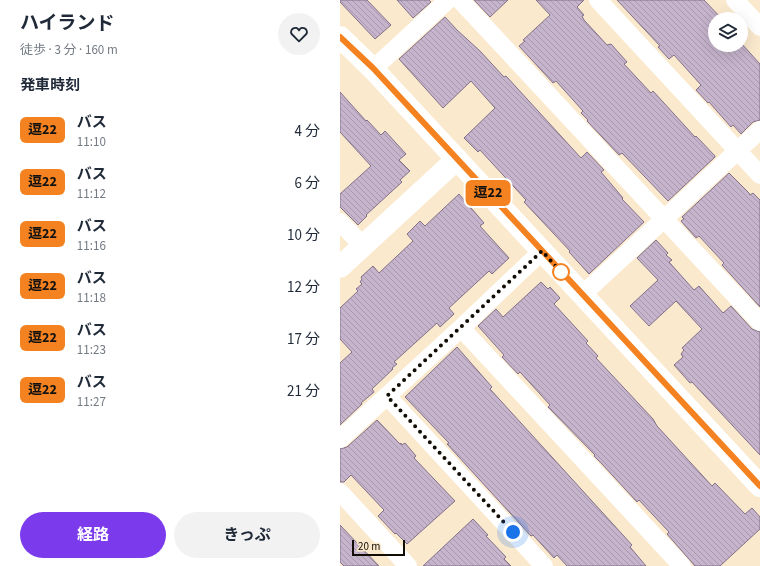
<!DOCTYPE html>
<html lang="ja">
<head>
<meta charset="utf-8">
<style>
  body { margin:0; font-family:"Source Sans 3","Noto Sans JP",sans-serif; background:#f2f2f3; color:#1f2937; height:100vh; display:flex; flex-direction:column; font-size:15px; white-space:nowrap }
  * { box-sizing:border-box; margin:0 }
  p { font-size:13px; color:#747a83 }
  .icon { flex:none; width:22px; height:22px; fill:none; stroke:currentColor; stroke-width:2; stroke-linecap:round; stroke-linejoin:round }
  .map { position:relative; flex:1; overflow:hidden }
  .side { display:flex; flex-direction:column; background:#fff; width:340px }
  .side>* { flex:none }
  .badge { padding:0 8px; border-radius:6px; font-size:14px; line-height:26px }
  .tools { position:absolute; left:368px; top:12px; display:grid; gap:8px }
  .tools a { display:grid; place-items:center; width:40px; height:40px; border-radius:50%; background:#fff; box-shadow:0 4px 16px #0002; font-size:20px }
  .scale { position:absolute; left:12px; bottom:10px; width:53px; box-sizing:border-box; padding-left:4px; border:2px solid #110c04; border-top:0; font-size:11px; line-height:14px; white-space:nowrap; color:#110c04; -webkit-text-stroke:3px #fae9cd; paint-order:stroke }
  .you { position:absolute; width:20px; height:20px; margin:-10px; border:3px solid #fff; border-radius:50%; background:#1a73e8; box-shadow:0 0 0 6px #1a73e833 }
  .map>.badge { position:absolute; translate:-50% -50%; box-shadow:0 0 0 2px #fff }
  h2 { padding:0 20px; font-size:15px; line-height:36px }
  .round { display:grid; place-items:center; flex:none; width:42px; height:42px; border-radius:21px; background:#f2f2f3 }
  .summary { display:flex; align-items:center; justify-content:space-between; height:68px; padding:0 20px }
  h1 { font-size:19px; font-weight:700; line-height:30px }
  .button { display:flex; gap:8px; margin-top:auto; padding:8px 20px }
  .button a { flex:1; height:46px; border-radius:24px; background:#7c3aed; color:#fff; font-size:16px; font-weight:700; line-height:46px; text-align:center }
  .button a+a { background:#f2f2f3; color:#1f2937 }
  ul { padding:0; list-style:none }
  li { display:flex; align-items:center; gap:12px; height:52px; padding:0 20px }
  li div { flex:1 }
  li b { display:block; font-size:15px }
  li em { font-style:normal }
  li .badge { min-width:44px; font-weight:700; text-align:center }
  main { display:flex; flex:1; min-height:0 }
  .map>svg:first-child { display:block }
  .building { fill:url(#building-back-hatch); stroke:#827088 }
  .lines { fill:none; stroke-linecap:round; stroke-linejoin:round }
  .street { stroke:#fff; stroke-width:18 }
  .secondary { stroke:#fff; stroke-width:22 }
  .line-casing { stroke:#fff; stroke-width:9 }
  .line { stroke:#f58220; stroke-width:6 }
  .walk { stroke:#110c04; stroke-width:4; stroke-dasharray:0 7.2 }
  .stop-dot { fill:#fff; stroke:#f58220; stroke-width:2 }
</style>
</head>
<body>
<main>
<section class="side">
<div class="summary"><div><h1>ハイランド</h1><p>徒歩 · 3 分 · 160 m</p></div><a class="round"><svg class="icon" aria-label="heart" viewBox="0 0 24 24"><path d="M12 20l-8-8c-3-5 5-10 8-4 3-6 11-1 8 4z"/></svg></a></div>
<h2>発車時刻</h2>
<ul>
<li><span class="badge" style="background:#f58220;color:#111">逗22</span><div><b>バス</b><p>11:10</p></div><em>4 分</em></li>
<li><span class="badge" style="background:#f58220;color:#111">逗22</span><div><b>バス</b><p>11:12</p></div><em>6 分</em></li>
<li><span class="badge" style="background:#f58220;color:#111">逗22</span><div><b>バス</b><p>11:16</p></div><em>10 分</em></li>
<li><span class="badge" style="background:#f58220;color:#111">逗22</span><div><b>バス</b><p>11:18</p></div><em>12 分</em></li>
<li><span class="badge" style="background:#f58220;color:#111">逗22</span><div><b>バス</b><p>11:23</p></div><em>17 分</em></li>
<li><span class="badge" style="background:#f58220;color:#111">逗22</span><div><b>バス</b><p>11:27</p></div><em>21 分</em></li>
</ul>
<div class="button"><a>経路</a><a>きっぷ</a></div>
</section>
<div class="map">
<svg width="420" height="566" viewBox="0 0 420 566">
  <defs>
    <pattern id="building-back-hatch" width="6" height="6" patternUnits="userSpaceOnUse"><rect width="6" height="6" fill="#c6b3cc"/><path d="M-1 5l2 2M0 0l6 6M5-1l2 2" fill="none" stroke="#a999ae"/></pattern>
  </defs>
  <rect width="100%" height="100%" fill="#fae9cd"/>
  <path class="building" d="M 0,0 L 27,0 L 51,25 L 35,39 L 0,2 Z
    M 57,0 L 89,0 L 91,2 L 73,18 Z
    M 134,0 L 168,0 L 150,17 Z
    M 196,0 L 244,0 L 237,7 L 244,15 L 242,16 L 244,20 L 267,45 L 271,44 L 287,62 L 284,64 L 311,93 L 313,91 L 355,137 L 356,136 L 375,156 L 375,157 L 328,201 L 282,153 L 279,155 L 247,121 L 248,120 L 241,113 L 243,111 L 216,81 L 213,83 L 179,46 L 185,41 L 183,40 L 210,15 Z
    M 277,0 L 364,0 L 382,19 L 375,19 L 375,45 L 401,45 L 401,43 L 420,64 L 420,120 L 413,122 L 401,134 L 393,125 L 391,127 L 369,102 L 368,103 L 356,90 L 361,85 L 334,55 L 329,59 L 318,47 L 320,46 Z
    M 105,17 L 117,30 L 140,51 L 164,77 L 166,76 L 241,158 L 247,152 L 264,170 L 261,172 L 283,198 L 282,199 L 304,222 L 249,274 L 229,252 L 230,251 L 184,202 L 186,200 L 140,150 L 138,152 L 124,138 L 155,108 L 131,81 L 103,108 L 59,59 Z
    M 0,92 L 26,121 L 27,120 L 41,135 L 45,131 L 66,154 L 59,160 L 70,171 L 60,180 L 62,182 L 26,215 L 27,216 L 18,225 L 0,207 L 0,194 L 31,166 L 0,132 Z
    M 389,173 L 409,193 L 410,195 L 413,193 L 420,200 L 420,307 L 382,265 L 384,263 L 359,236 L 356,238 L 341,221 L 344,219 L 342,217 Z
    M 119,194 L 144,223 L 140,226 L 169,258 L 152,274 L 149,271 L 109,308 L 114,314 L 100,327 L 97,323 L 54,362 L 57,364 L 52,368 L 53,369 L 32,389 L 34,392 L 21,403 L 22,404 L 0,425 L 0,363 L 12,352 L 0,339 L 0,308 L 18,291 L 16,289 L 22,284 L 20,282 L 22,279 L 21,277 L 33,266 L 39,273 L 73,241 L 67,234 L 80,221 L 85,226 Z
    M 316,240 L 328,253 L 326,255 L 332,260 L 329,262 L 354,290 L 359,286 L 383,313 L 391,306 L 412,329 L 420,332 L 420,455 L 352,382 L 350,383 L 334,365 L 343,357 L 341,354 L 344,350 L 342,348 L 362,329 L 336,301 L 309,326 L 290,306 L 318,280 L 297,258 Z
    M 201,282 L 208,289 L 210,287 L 220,298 L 214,304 L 248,341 L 246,343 L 258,356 L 256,358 L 313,419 L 317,426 L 372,486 L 375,483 L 405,514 L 412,508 L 420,517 L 420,529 L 380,566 L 355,566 L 327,534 L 329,532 L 299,500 L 297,502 L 262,464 L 254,456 L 255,455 L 208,407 L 210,405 L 180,372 L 178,374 L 162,357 L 164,355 L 138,326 L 156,309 L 163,317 Z
    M 117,347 L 152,387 L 150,389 L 292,545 L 290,547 L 306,566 L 227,566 L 217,555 L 214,558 L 193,535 L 191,536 L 107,444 L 109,443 L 65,397 Z
    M 37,420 L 60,444 L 61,443 L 62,445 L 65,443 L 76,456 L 74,458 L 115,501 L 67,544 L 56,533 L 55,534 L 38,516 L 44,510 L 11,475 L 4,482 L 0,482 L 0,449 L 7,447 Z
    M 133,519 L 148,535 L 146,536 L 166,557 L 164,559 L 171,566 L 83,566 Z
    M 0,525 L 39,566 L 4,566 L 0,562 Z"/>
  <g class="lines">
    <path class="street" d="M 120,0 L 420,322
      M 258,0 L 420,175
      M 395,0 L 420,27
      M 33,69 L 108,0
      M 0,222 L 23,246
      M 242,295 L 420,130
      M 121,328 L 342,566
      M 47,396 L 204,566
      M 0,439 L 121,328 L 202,251
      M 0,492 L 68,566"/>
    <path class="secondary" d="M 0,37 L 33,69 L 420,486
      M 0,267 L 117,159"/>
  </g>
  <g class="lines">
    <g class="line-casing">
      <path id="line" d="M 0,37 L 33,68 L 420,486"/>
    </g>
    <use href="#line" class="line"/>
    <path class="walk" d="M 173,532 L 47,396 L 202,251 L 222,273 L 221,272"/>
  </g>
  <circle class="stop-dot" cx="221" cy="272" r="8"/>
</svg>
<div class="tools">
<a><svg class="icon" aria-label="layers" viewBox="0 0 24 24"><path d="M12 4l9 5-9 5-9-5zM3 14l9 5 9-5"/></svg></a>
</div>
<div class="scale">20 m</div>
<div class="you" style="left:173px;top:532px"></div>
<b class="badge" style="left:148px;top:193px;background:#f58220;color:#111">逗22</b>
</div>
</main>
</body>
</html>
